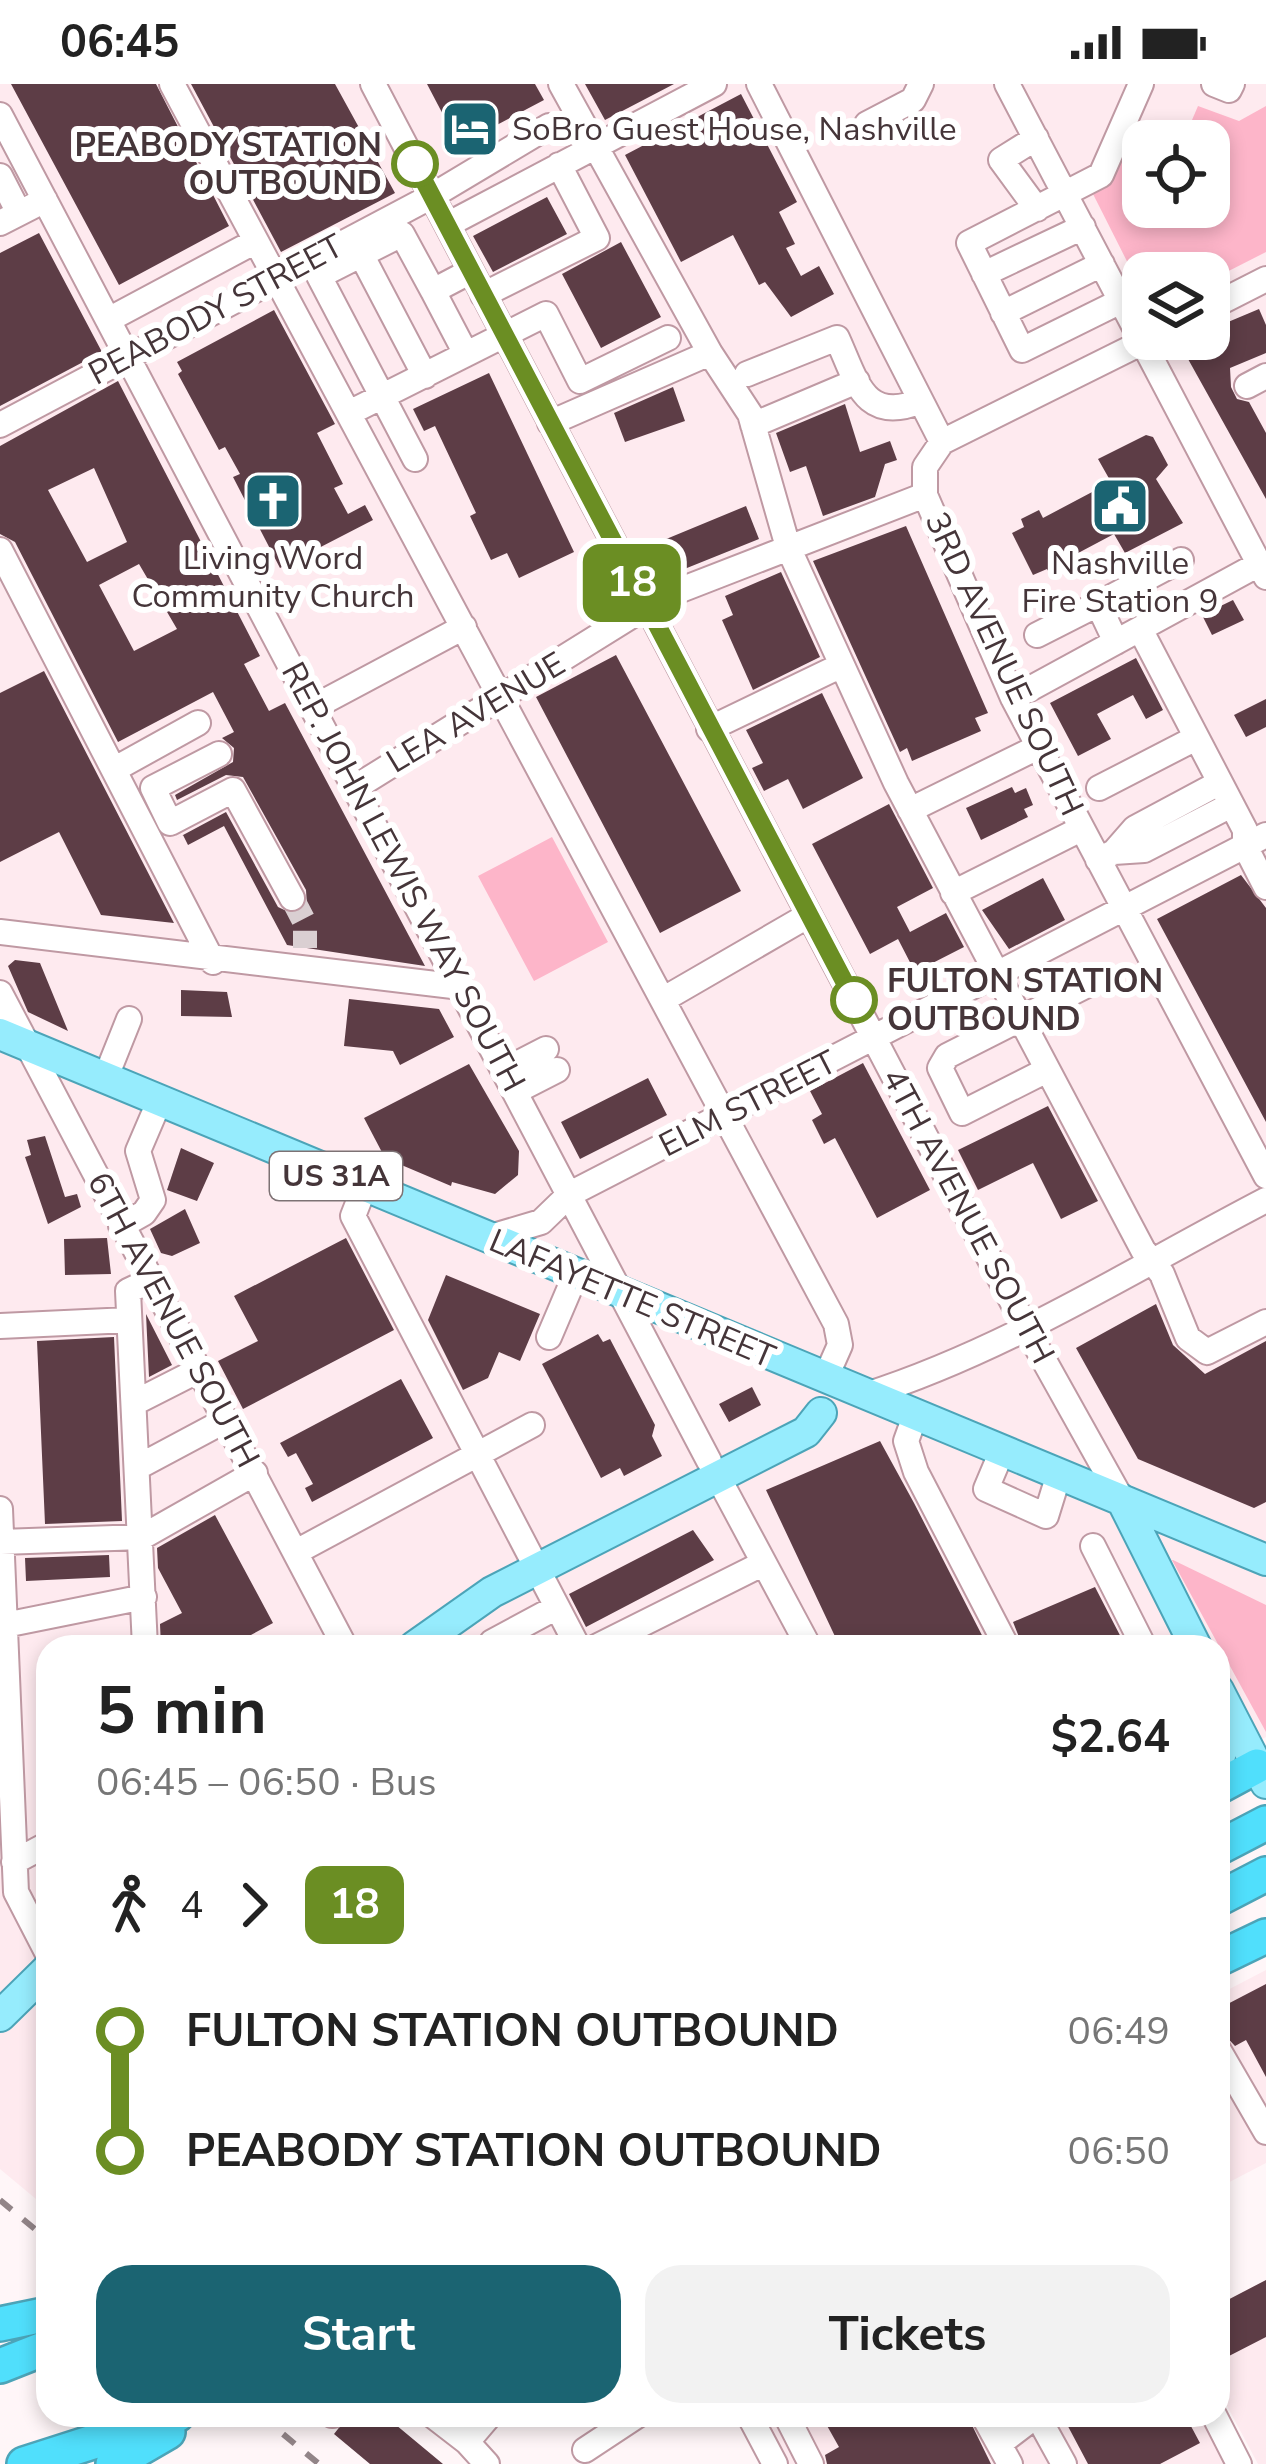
<!DOCTYPE html>
<html lang="en">
<head>
<meta charset="utf-8">
<style>
  body { margin:0; font-family:"Nunito Sans",sans-serif; background:#f2f2f2; color:#222; height:100vh; display:flex; flex-direction:column; font-size:45px; white-space:nowrap }
  * { box-sizing:border-box; margin:0 }
  p { font-size:39px; color:#767676 }
  .icon { flex:none; width:66px; height:66px; fill:none; stroke:currentColor; stroke-width:2; stroke-linecap:round; stroke-linejoin:round }
  .map { position:relative; flex:1; overflow:hidden }
  .details { position:absolute; left:36px; top:1551px; width:1194px; height:792px; display:flex; flex-direction:column; background:#fff; border-radius:36px; box-shadow:0 6px 18px #0003 }
  .details>* { flex:none }
  .badge { padding:0 24px; border-radius:18px; font-size:42px; line-height:78px }
  .tools { position:absolute; left:1122px; top:36px; display:grid; gap:24px }
  .tools a { display:grid; place-items:center; width:108px; height:108px; border-radius:24px; background:#fff; box-shadow:0 6px 18px #0003; font-size:60px }
  .map>.badge { position:absolute; translate:-50% -50%; box-shadow:0 0 0 6px #fff }
  .legs { display:flex; align-items:center; gap:18px; height:132px; padding:0 60px; font-size:39px }
  .legs p { margin-inline-start:auto }
  .headline { display:flex; align-items:center; justify-content:space-between; height:204px; padding:0 60px }
  h1 { font-size:66px; font-weight:700; line-height:90px }
  .action { display:flex; gap:24px; margin-top:auto; padding:24px 60px }
  .action a { flex:1; height:138px; border-radius:36px; background:#1b6472; color:#fff; font-size:48px; font-weight:700; line-height:138px; text-align:center }
  .action a+a { background:#f2f2f2; color:#222 }
  ul { padding:0 60px; list-style:none }
  li { display:flex; align-items:center; gap:42px; height:120px; font-size:45px }
  li i { display:grid; place-items:center; width:18px; height:100%; margin:0 15px; background:currentColor }
  li i::after { content:''; width:30px; height:30px; margin:-15px; border:9px solid; border-radius:50%; background:#fff }
  li p { margin-inline-start:auto }
  li:first-child i { background:linear-gradient(#0000 50%,currentColor 0) }
  li:last-child i { background:linear-gradient(currentColor 50%,#0000 0) }
  .status { display:flex; justify-content:space-between; align-items:center; height:84px; padding:0 60px; background:#fff; direction:ltr }
  .status svg { height:33px; fill:currentColor }
  .map>svg:first-child { display:block }
  .built { fill:#feeaef; fill-rule:evenodd }
  .green { fill:#fdb5c9 }
  .building { fill:#5d3d46; fill-rule:evenodd }
  .lines { fill:none; stroke-linecap:round; stroke-linejoin:round }
  .minor-tunnel { stroke:#dacfd2; stroke-width:24; stroke-dasharray:24 12; stroke-linecap:butt }
  .minor-casing { stroke:#bf99a3; stroke-width:28 }
  .major-casing { stroke:#4ca4b8; stroke-width:34 }
  .highway-casing { stroke:#4ca4b8; stroke-width:38 }
  .minor { stroke:#fff; stroke-width:24 }
  .major { stroke:#96ecfd; stroke-width:30 }
  .highway { stroke:#50dffc; stroke-width:33 }
  .rail { stroke:#928588; stroke-width:6; stroke-dasharray:15 15; stroke-linecap:butt }
  .line-1-casing { stroke:#fff; stroke-width:27 }
  .line-1 { stroke:#6b8e23; stroke-width:18 }
  .stop-1-dot { fill:#fff; stroke:#6b8e23; stroke-width:6 }
  .labels { text-anchor:middle; dominant-baseline:central; stroke-width:12; stroke-linejoin:round; paint-order:stroke }
  .shield { fill:#fff; stroke:#7d7274; stroke-width:3 }
  .shield-label { font-size:30px; font-weight:bold; fill:#453539 }
  .poi-label { font-size:33px; fill:#453539; stroke:#fff }
  .stop-label { font-size:33px; font-weight:bold; fill:#453539; stroke:#fff; text-anchor:end }
  .street-label { font-size:33px; fill:#453539; stroke:#fff }
</style>
</head>
<body>
<div class="status"><b>06:45</b><svg viewBox="0 0 49 12"><path d="M0 12V9h3v3zM5 12V6h3v6zM10 12V3h3v9zM15 12V0h3v12zM26 1h20v11H26zM47 4h2v5h-2z"/></svg></div>
<div class="map">
<svg width="1266" height="2380" viewBox="0 0 1266 2380">
  <rect width="100%" height="100%" fill="#fff6f8"/>
  <path class="built" d="M 0,0 L 1266,0 L 1266,1653 L 1218,1677 L 1218,1563 L 48,1563 L 48,2125 L 0,2085 ZM 1143,57 L 1209,57 L 1209,123 L 1143,123 ZM 1143,189 L 1209,189 L 1209,255 L 1143,255 Z
    M 1266,1886 L 1266,2079 L 1218,2104 L 1218,1911 Z
    M 1266,2196 L 1266,2380 L 1258,2380 L 1218,2305 L 1218,2221 Z
    M 749,2331 L 1214,2331 L 1239,2380 L 775,2380 Z"/>
  <path class="green" d="M 1198,22 L 1239,37 L 1266,22 L 1266,168 L 1209,197 L 1209,189 L 1143,189 L 1143,209 L 1093,110 L 1131,55 L 1143,59 L 1143,123 L 1209,123 L 1209,57 L 1183,57 Z
    M 552,753 L 608,858 L 534,897 L 478,792 Z
    M 1173,1476 L 1266,1521 L 1266,1648 L 1172,1476 Z"/>
  <path class="building" d="M 11,0 L 156,0 L 229,142 L 119,201 Z
    M 191,0 L 335,0 L 395,109 L 281,168 Z
    M 427,0 L 535,0 L 544,16 L 459,61 Z
    M 585,0 L 674,0 L 605,36 Z
    M 741,10 L 797,118 L 779,128 L 795,160 L 786,164 L 801,192 L 819,182 L 834,210 L 791,233 L 765,198 L 759,201 L 733,151 L 681,178 L 625,71 Z
    M 547,113 L 567,150 L 493,188 L 473,152 Z
    M 39,149 L 102,268 L 0,322 L 0,169 Z
    M 621,158 L 661,233 L 601,264 L 562,190 Z
    M 1259,225 L 1266,241 L 1266,269 L 1230,284 L 1231,303 L 1237,315 L 1249,318 L 1266,349 L 1266,415 L 1183,266 L 1212,254 L 1209,246 Z
    M 274,226 L 335,340 L 317,349 L 343,400 L 334,404 L 348,430 L 365,421 L 373,436 L 280,484 L 233,393 L 240,390 L 225,363 L 219,366 L 178,290 L 182,287 L 177,278 Z
    M 489,289 L 574,468 L 519,494 L 507,469 L 491,476 L 470,432 L 476,429 L 435,342 L 424,347 L 413,325 Z
    M 118,297 L 260,572 L 244,580 L 269,627 L 285,619 L 425,882 L 287,861 L 224,742 L 188,761 L 183,751 L 170,758 L 226,728 L 278,823 L 293,830 L 307,822 L 306,806 L 243,693 L 226,691 L 177,716 L 175,711 L 233,678 L 234,664 L 222,654 L 234,648 L 213,608 L 118,658 L 15,458 L 0,450 L 0,362 ZM 94,384 L 127,458 L 87,478 L 48,406 ZM 139,480 L 177,545 L 134,567 L 99,501 Z
    M 673,303 L 685,337 L 625,358 L 614,329 Z
    M 845,320 L 860,368 L 890,357 L 897,376 L 885,380 L 875,413 L 823,432 L 806,382 L 790,388 L 776,349 Z
    M 1146,351 L 1153,353 L 1168,381 L 1156,395 L 1183,439 L 1125,469 L 1114,450 L 1065,476 L 1067,480 L 1050,490 L 1047,485 L 1033,491 L 1012,449 L 1024,443 L 1021,435 L 1039,426 L 1043,434 L 1111,398 L 1098,375 Z
    M 746,422 L 759,455 L 672,490 L 659,458 Z
    M 906,442 L 988,629 L 975,634 L 981,647 L 912,677 L 907,664 L 900,668 L 813,477 Z
    M 781,488 L 820,573 L 753,606 L 722,536 L 733,531 L 725,512 Z
    M 1233,516 L 1244,536 L 1212,551 L 1202,531 Z
    M 616,571 L 741,807 L 660,849 L 536,613 Z
    M 1136,574 L 1163,626 L 1146,635 L 1133,611 L 1097,630 L 1111,655 L 1078,672 L 1050,619 Z
    M 44,587 L 174,839 L 101,831 L 59,748 L 0,778 L 0,609 Z
    M 822,609 L 863,694 L 803,725 L 788,695 L 764,707 L 752,684 L 763,679 L 746,646 Z
    M 1266,615 L 1266,643 L 1246,653 L 1234,631 Z
    M 1012,703 L 1015,709 L 1026,704 L 1033,721 L 1024,725 L 1028,733 L 981,756 L 966,724 Z
    M 889,720 L 933,804 L 897,823 L 910,848 L 946,829 L 964,863 L 915,888 L 898,855 L 870,870 L 812,760 Z
    M 1241,791 L 1266,824 L 1266,1038 L 1157,835 Z
    M 1043,794 L 1065,836 L 1009,865 L 982,826 Z
    M 15,876 L 40,879 L 68,947 L 28,928 L 8,882 Z
    M 181,906 L 227,908 L 232,933 L 181,932 Z
    M 349,915 L 439,925 L 454,953 L 400,981 L 393,967 L 344,962 Z
    M 863,979 L 930,1106 L 877,1134 L 835,1054 L 824,1060 L 812,1036 L 822,1030 L 810,1007 Z
    M 469,980 L 519,1067 L 518,1091 L 495,1110 L 452,1098 L 451,1102 L 385,1074 L 364,1034 Z
    M 648,994 L 667,1031 L 580,1075 L 561,1038 Z
    M 1048,1022 L 1098,1117 L 1061,1135 L 1033,1079 L 978,1106 L 958,1066 Z
    M 45,1052 L 65,1113 L 77,1110 L 81,1123 L 48,1140 L 25,1073 L 31,1071 L 27,1056 Z
    M 181,1064 L 214,1079 L 197,1117 L 167,1106 Z
    M 185,1125 L 200,1159 L 172,1172 L 161,1169 L 150,1145 Z
    M 107,1154 L 111,1190 L 65,1191 L 64,1155 Z
    M 346,1154 L 394,1246 L 243,1325 L 218,1277 L 258,1257 L 234,1212 Z
    M 446,1191 L 540,1230 L 520,1277 L 499,1268 L 488,1294 L 463,1306 L 428,1236 Z
    M 1156,1220 L 1173,1261 L 1205,1290 L 1266,1257 L 1266,1418 L 1254,1424 L 1138,1375 L 1076,1264 Z
    M 146,1230 L 172,1281 L 149,1293 Z
    M 598,1250 L 603,1258 L 610,1255 L 655,1341 L 652,1352 L 662,1372 L 624,1392 L 620,1384 L 601,1394 L 542,1280 Z
    M 114,1253 L 122,1437 L 45,1440 L 37,1257 Z
    M 401,1295 L 433,1354 L 312,1418 L 305,1404 L 313,1400 L 296,1369 L 288,1373 L 280,1359 Z
    M 752,1303 L 761,1321 L 729,1338 L 719,1320 Z
    M 880,1357 L 914,1419 L 988,1563 L 840,1563 L 766,1406 Z
    M 215,1431 L 273,1539 L 229,1563 L 161,1563 L 160,1540 L 182,1529 L 158,1484 L 157,1464 Z
    M 693,1446 L 714,1476 L 586,1543 L 569,1510 Z
    M 109,1471 L 110,1493 L 26,1497 L 25,1474 Z
    M 1095,1503 L 1126,1563 L 1023,1563 L 1013,1538 Z
    M 1266,1900 L 1266,1993 L 1246,1956 L 1235,1962 L 1218,1944 L 1218,1925 Z
    M 1266,2196 L 1266,2253 L 1229,2272 L 1218,2251 L 1218,2221 Z
    M 349,2331 L 371,2337 L 384,2331 L 443,2380 L 370,2380 L 334,2350 Z
    M 821,2331 L 967,2331 L 991,2380 L 827,2380 L 825,2371 L 839,2363 Z
    M 1062,2331 L 1185,2331 L 1200,2359 L 1160,2380 L 1088,2380 Z"/>
  <g class="lines">
    <path class="minor-tunnel" d="M 292,814 L 305,839 L 305,864"/>
    <g class="minor-casing">
      <path id="minor" d="M 172,0 L 836,1240 L 840,1261 L 825,1295
        M 373,0 L 1026,1244 L 1122,1416
        M 561,0 L 710,269 L 750,330 L 788,463 L 896,699 L 1143,1166 L 1162,1190 L 1188,1254 L 1207,1268 L 1266,1238
        M 759,0 L 942,358 L 925,383 L 925,411 L 1013,614 L 1266,1092
        M 1007,0 L 1266,493
        M 1214,0 L 1229,6 L 1232,0
        M 0,31 L 709,1377
        M 867,40 L 913,16 L 921,0
        M 1036,54 L 1001,76 L 1037,125
        M 0,92 L 19,129
        M 0,139 L 45,116
        M 447,141 L 714,0
        M 362,172 L 425,292
        M 984,190 L 1083,143
        M 483,211 L 597,154 L 559,81
        M 1121,217 L 1022,266 L 969,159 L 1101,91 L 1141,0
        M 1209,224 L 1266,195
        M 1003,229 L 1102,180
        M 108,236 L 256,157
        M 466,270 L 433,207 L 471,187
        M 747,290 L 837,254 C 857,298 864,340 921,317
        M 1247,302 L 1266,292
        M 349,329 L 546,230 L 580,297 L 668,254
        M 550,339 L 710,269
        M 0,341 L 432,112 L 549,42
        M 753,341 L 857,297
        M 942,358 L 1149,255
        M 415,375 L 319,192 L 402,150 L 433,207
        M 0,466 L 213,878
        M 1140,545 L 1245,746 L 1245,762 L 1266,803
        M 1037,551 L 1098,520
        M 1116,558 L 1098,520 L 1181,476
        M 1013,614 L 1259,480
        M 314,623 L 464,543
        M 709,645 L 842,581
        M 219,670 L 153,704 L 170,739 L 233,706 L 292,814
        M 115,685 L 198,639
        M 356,703 L 660,514 L 925,411
        M 1099,704 L 1196,654
        M 910,726 L 1038,663
        M 1114,768 L 1144,766 L 1231,721
        M 1098,776 L 1114,768 L 1135,744 L 1219,699
        M 953,809 L 1081,745
        M 0,848 L 461,903
        M 0,909 L 345,1563
        M 664,915 L 809,831
        M 505,986 L 546,965
        M 1047,986 L 962,1029 L 940,984 L 947,972 L 1101,894
        M 105,995 L 129,935
        M 516,1007 L 557,986
        M 364,1104 L 353,1132 L 578,1563
        M 121,1142 L 144,1129 L 153,1116 L 138,1067 L 159,1018
        M 487,1154 L 541,1138 L 570,1110 L 1266,751
        M 0,1242 L 129,1236
        M 549,1253 L 575,1192
        M 866,1311 C 1007,1266 1135,1184 1266,1116
        M 134,1319 L 199,1286
        M 915,1332 L 906,1357 L 916,1388 L 1007,1563
        M 1002,1367 L 986,1405 L 1046,1432 L 1059,1390
        M 138,1383 L 226,1336
        M 719,1395 L 809,1563
        M 0,1425 L 16,1808 L 48,1870
        M 1,1458 L 142,1453 L 255,1389
        M 1093,1462 L 1144,1563
        M 296,1468 L 532,1341
        M 0,1542 L 144,1513
        M 492,1558 L 557,1523
        M 145,1563 L 128,1207 L 151,1196
        M 596,1563 L 764,1479
        M 14,1778 L 48,1760
        M 1218,1965 L 1266,2048
        M 332,2331 L 333,2331
        M 432,2331 L 467,2358
        M 749,2331 L 775,2380
        M 786,2331 L 811,2380
        M 983,2331 L 1010,2380
        M 1214,2331 L 1239,2380
        M 1038,2333 L 1064,2380
        M 999,2360 L 1037,2331
        M 585,2366 L 638,2331
        M 487,2380 L 467,2358 L 490,2331"/>
    </g>
    <g class="major-casing">
      <path id="major" d="M 0,950 L 1266,1476
        M 1122,1416 L 1196,1563
        M 414,1563 L 492,1508 L 806,1348 L 821,1329
        M 1218,1606 L 1266,1699
        M 1218,1680 L 1230,1630
        M 0,1932 L 48,1885"/>
    </g>
    <g class="highway-casing">
      <path id="highway" d="M 1218,1703 L 1257,1682
        M 1218,1764 L 1266,1739
        M 1218,1815 L 1266,1790
        M 1218,1875 L 1266,1852
        M 0,2240 L 48,2230
        M 0,2282 L 48,2263
        M 24,2380 L 177,2331
        M 113,2380 L 168,2348"/>
    </g>
    <use href="#minor" class="minor"/>
    <use href="#major" class="major"/>
    <use href="#highway" class="highway"/>
    <path class="rail" d="M 0,2116 L 48,2156
      M 260,2331 L 319,2380"/>
  </g>
  <g class="lines">
    <g class="line-1-casing">
      <path id="line-1" d="M 415,80 L 854,916"/>
    </g>
    <use href="#line-1" class="line-1"/>
  </g>
  <defs>
    <g id="hotel-square" transform="scale(3)"><rect x="-9" y="-9" width="18" height="18" rx="4" fill="#1b6472" stroke="#fff"/><path d="M-6-4.5h1.5V1H6V5H4.5V3h-9V5H-6ZM-4 0a1.8 1.8 0 1 1 3.6 0ZM.5 0V-2.5h3Q6-2.5 6 0Z" fill="#fff"/></g>
    <g id="church-square" transform="scale(3)"><rect x="-9" y="-9" width="18" height="18" rx="4" fill="#1b6472" stroke="#fff"/><path d="M-1.2-6h2.4v3.5h3.3v2.4h-3.3V6h-2.4V-.1h-3.3v-2.4h3.3Z" fill="#fff"/></g>
    <g id="civic-square" transform="scale(3)"><rect x="-9" y="-9" width="18" height="18" rx="4" fill="#1b6472" stroke="#fff"/><path d="M-.6-6.5H3V-4.5H.6V-3L4-1V1h2V6H-6V1h2V-1L-.6-3ZM-1.2 2.5V6h2.4V2.5Z" fill="#fff"/></g>
  </defs>
  <g fill-rule="evenodd">
    <use href="#hotel-square" x="470" y="45"/>
    <use href="#church-square" x="273" y="417"/>
    <use href="#civic-square" x="1120" y="422"/>
  </g>
  <g class="stop-1-dot">
    <circle cx="415" cy="80" r="21"/>
    <circle cx="854" cy="916" r="21"/>
  </g>
  <g class="labels">
    <rect class="shield" x="270" y="1068" width="132" height="48" rx="9"/>
    <g class="shield-label">
      <text x="336" y="1092">US 31A</text>
    </g>
    <g class="poi-label">
      <text x="512" y="45" text-anchor="start">SoBro Guest House, Nashville</text>
      <text x="273" y="474">Living Word<tspan x="273" dy="38">Community Church</tspan></text>
      <text x="1120" y="479">Nashville<tspan x="1120" dy="38">Fire Station 9</tspan></text>
    </g>
    <g class="stop-label">
      <text x="382" y="61">PEABODY STATION<tspan x="382" dy="38">OUTBOUND</tspan></text>
      <text x="887" y="897" text-anchor="start">FULTON STATION<tspan x="887" dy="38">OUTBOUND</tspan></text>
    </g>
    <g class="street-label">
      <text transform="translate(216 226) rotate(-28)">PEABODY STREET</text>
      <text transform="translate(1004 580) rotate(65)">3RD AVENUE SOUTH</text>
      <text transform="translate(476 629) rotate(-31)">LEA AVENUE</text>
      <text transform="translate(403 793) rotate(62)">REP. JOHN LEWIS WAY SOUTH</text>
      <text transform="translate(748 1020) rotate(-27)">ELM STREET</text>
      <text transform="translate(968 1132) rotate(62)">4TH AVENUE SOUTH</text>
      <text transform="translate(632 1215) rotate(23)">LAFAYETTE STREET</text>
      <text transform="translate(173 1236) rotate(62)">6TH AVENUE SOUTH</text>
    </g>
  </g>
</svg>
<div class="tools">
<a><svg class="icon" aria-label="locate" viewBox="0 0 24 24"><circle cx="12" cy="12" r="6"/><path d="M12 2v4M12 18v4M2 12h4M18 12h4"/></svg></a>
<a><svg class="icon" aria-label="layers" viewBox="0 0 24 24"><path d="M12 4l9 5-9 5-9-5zM3 14l9 5 9-5"/></svg></a>
</div>
<b class="badge" style="left:632px;top:499px;background:#6b8e23;color:#fff">18</b>
<section class="details">
<div class="headline"><div><h1>5 min</h1><p>06:45 – 06:50 · Bus</p></div><b>$2.64</b></div>
<div class="legs"><svg class="icon" aria-label="walk" viewBox="0 0 24 24"><circle cx="13" cy="4" r="2"/><path d="M13 8l-2 6 4 7M11 14l-3 7M7 12l3-4h3l4 4"/></svg>4<svg class="icon" aria-label="forward" viewBox="0 0 24 24"><path d="M9 5l7 7-7 7"/></svg><b class="badge" style="background:#6b8e23;color:#fff">18</b></div>
<ul>
<li><i style="color:#6b8e23"></i><b>FULTON STATION OUTBOUND</b><p>06:49</p></li>
<li><i style="color:#6b8e23"></i><b>PEABODY STATION OUTBOUND</b><p>06:50</p></li>
</ul>
<div class="action"><a>Start</a><a>Tickets</a></div>
</section>
</div>
</body>
</html>
